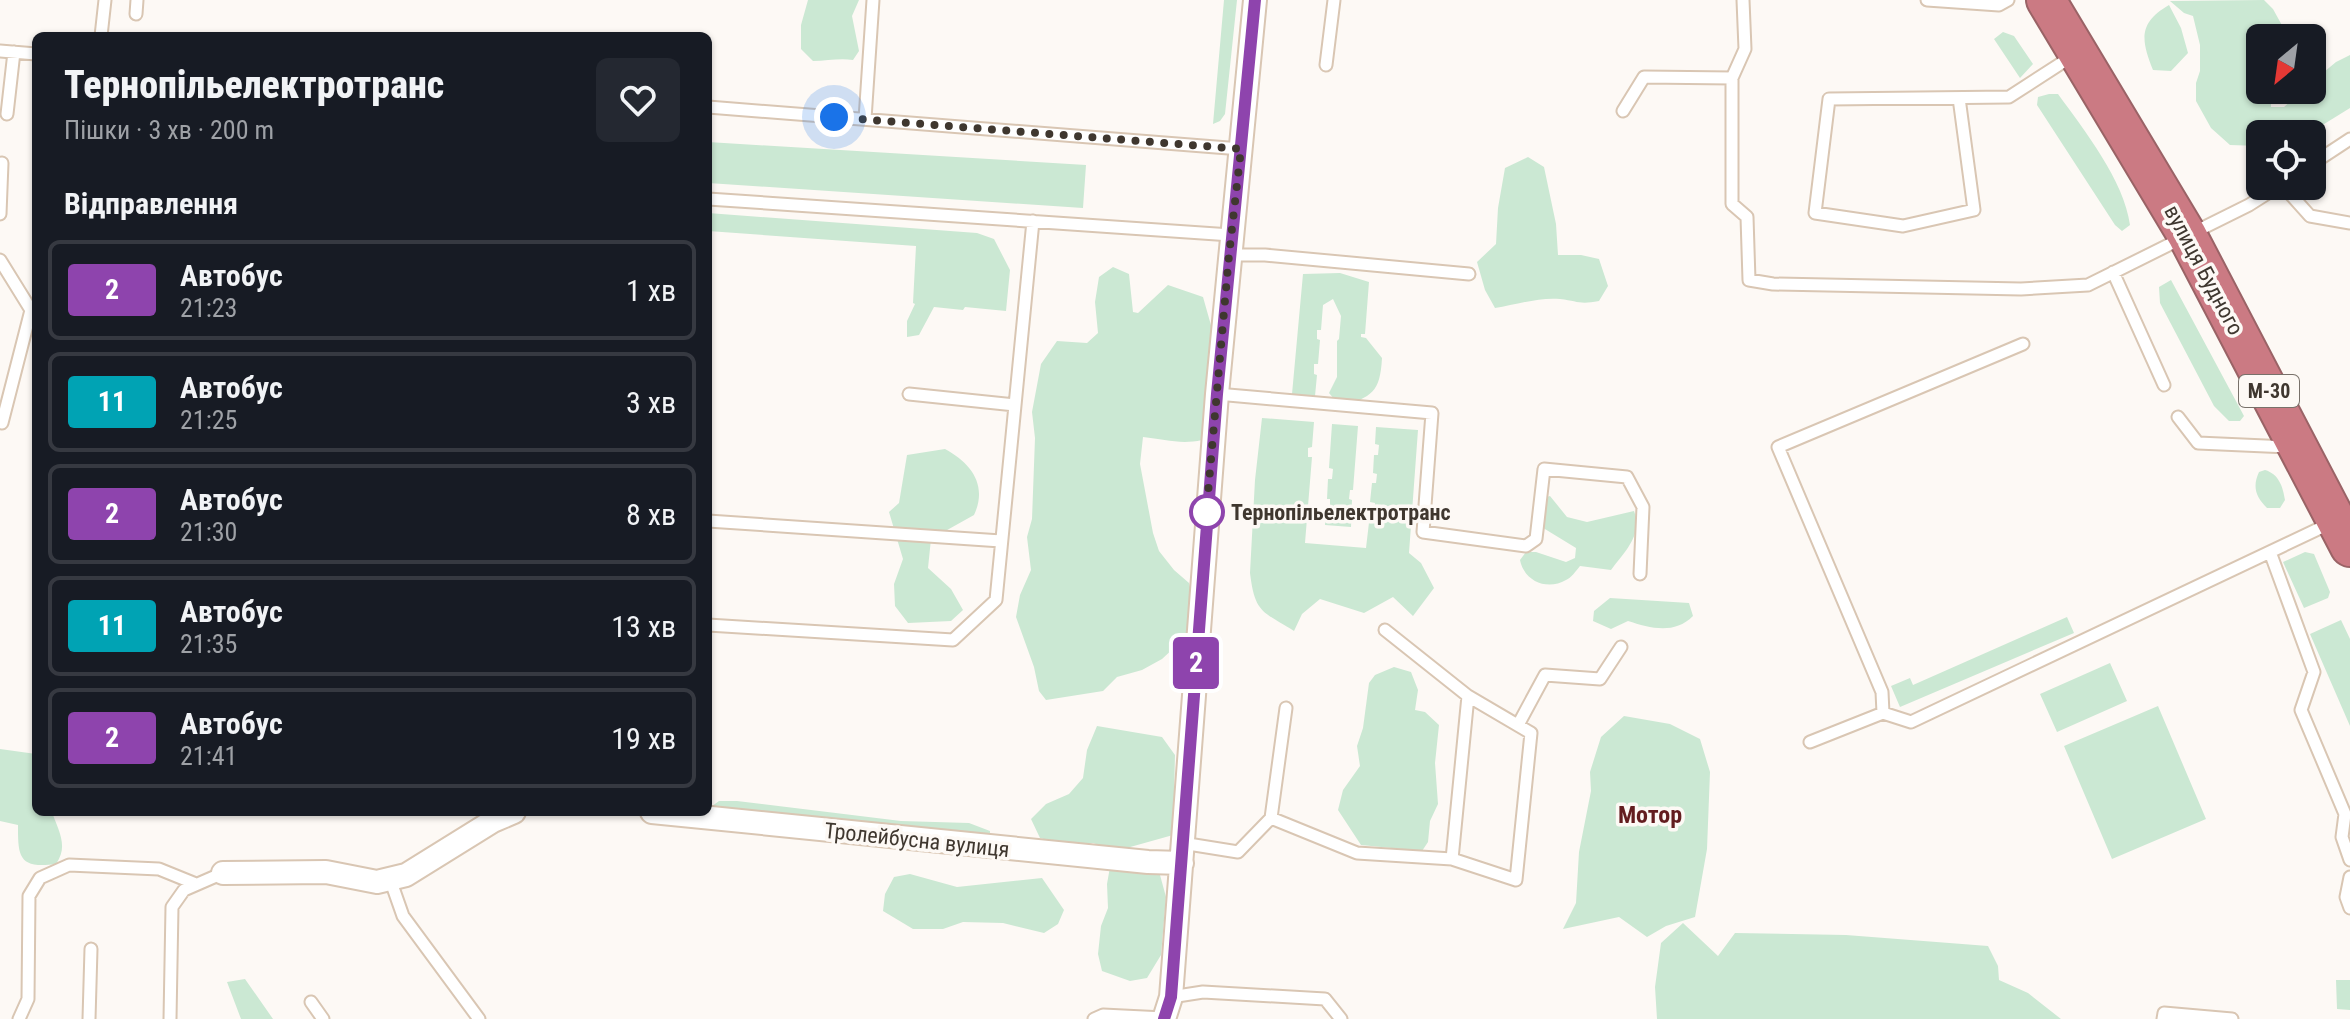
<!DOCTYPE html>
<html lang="uk">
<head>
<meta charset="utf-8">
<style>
  body { margin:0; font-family:"Roboto Condensed",sans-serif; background:#242831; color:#f1f3f6; height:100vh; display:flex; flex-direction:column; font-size:30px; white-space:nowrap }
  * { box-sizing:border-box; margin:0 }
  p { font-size:26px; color:#9ea1a6 }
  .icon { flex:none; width:44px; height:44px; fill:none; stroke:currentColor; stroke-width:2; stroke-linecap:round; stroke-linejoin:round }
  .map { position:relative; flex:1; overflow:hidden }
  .panel { position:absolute; left:32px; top:32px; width:680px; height:784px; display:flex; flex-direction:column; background:#171b24; border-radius:12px; box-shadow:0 2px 6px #0004 }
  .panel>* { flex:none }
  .badge { padding:0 16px; border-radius:6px; font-size:28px; line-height:52px }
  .needle { width:52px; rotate:209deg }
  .tools { position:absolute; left:2246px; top:24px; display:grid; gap:16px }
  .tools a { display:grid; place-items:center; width:80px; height:80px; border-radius:12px; background:#171b24; box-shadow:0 2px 6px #0004; font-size:40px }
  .you { position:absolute; width:40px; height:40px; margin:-20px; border:6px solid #fff; border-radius:50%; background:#1a73e8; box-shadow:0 0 0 12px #1a73e833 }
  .map>.badge { position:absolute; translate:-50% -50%; box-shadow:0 0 0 4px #fff }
  h2 { padding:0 32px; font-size:30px; line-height:72px }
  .round { display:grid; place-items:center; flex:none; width:84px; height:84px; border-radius:12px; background:#242831 }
  .summary { display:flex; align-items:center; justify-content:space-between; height:136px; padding:0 32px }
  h1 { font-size:38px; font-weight:800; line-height:60px }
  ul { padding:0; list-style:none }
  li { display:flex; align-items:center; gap:24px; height:100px; margin:0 16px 12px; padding:0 16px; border:4px solid #363941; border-radius:12px }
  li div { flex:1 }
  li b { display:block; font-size:30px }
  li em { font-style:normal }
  li .badge { min-width:88px; font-weight:700; text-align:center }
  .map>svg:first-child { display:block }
  .green { fill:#cbe8d3 }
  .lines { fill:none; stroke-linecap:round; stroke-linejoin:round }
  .lane-casing { stroke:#d9c6b3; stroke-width:15 }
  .street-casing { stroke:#d9c6b3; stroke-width:26 }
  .highway-casing { stroke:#9a6366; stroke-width:42 }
  .lane { stroke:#fff; stroke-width:11 }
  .street { stroke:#fff; stroke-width:22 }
  .highway { stroke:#cb7a83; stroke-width:38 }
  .line-casing { stroke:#fff; stroke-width:18 }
  .line { stroke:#8e44ad; stroke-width:12 }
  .walk { stroke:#3f372f; stroke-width:8; stroke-dasharray:0 14.4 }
  .stop-dot { fill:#fff; stroke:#8e44ad; stroke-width:4 }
  .labels { text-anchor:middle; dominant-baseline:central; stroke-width:7; stroke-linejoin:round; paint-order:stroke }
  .shield { fill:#fdf9f5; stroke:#78716a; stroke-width:2 }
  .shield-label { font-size:20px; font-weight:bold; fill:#3f372f }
  .street-label { font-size:22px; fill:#3f372f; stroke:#fdf9f5 }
  .stop-label { font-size:22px; font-weight:bold; fill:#3f372f; stroke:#fdf9f5; text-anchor:start }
  .neighbourhood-label { font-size:24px; font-weight:bold; fill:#631d1f; stroke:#fdf9f5 }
</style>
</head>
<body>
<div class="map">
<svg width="2350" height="1019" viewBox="0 0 2350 1019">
  <rect width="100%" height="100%" fill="#fdf9f5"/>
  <path class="green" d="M 808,0 L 859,0 L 852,16 L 859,51 L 853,60 C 839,58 827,61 813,61 L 801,49 L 801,25 Z
    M 1224,0 L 1237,0 L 1225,114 L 1220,121 L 1213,124 Z
    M 2264,0 L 2273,9 L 2289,38 L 2260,38 L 2260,90 L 2279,90 L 2271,95 L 2271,107 L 2284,107 L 2303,90 L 2312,90 L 2312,82 L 2336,62 L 2350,55 L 2350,108 L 2308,134 L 2260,134 L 2260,146 L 2230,145 L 2211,128 L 2196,101 L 2196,83 L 2200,71 L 2200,45 L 2193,16 L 2184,13 L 2170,1 Z
    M 2169,5 L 2181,28 L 2188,53 L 2171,71 L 2153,70 C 2141,40 2138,23 2169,5 Z
    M 2003,32 L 2014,36 L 2033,64 L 2020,78 L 1994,39 Z
    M 2049,94 L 2058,94 C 2084,130 2124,180 2130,225 L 2122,231 L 2115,225 L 2037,105 L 2038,97 Z
    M 708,142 L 1086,165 L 1083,208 L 708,183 Z
    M 1528,157 L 1544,167 L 1556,224 L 1558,255 L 1581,255 L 1599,259 L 1608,286 L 1599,301 C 1579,305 1578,301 1560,299 C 1539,297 1515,305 1495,308 L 1485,290 L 1477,262 L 1496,244 L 1498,208 L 1505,168 Z
    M 708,213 L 977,233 L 994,239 L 1010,270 L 1006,311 L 965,307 L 963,310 L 934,307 L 919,335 L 907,337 L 907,321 L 915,304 L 913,303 L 916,246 L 708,231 Z
    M 1113,267 L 1129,274 L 1133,312 L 1138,313 L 1168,285 L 1203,297 L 1216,343 L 1213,425 L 1202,440 C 1180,445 1165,439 1143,437 L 1140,464 L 1153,533 L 1159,551 L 1174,570 L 1189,583 L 1195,608 L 1189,634 L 1162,659 L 1142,670 L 1117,677 L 1103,691 L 1046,700 L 1039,691 L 1034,667 L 1016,617 L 1020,595 L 1031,570 L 1027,537 L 1032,519 L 1035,438 L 1032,412 L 1041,364 L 1057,341 L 1087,343 L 1098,333 L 1095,302 L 1099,277 Z
    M 1340,273 L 1369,282 L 1365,334 L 1361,334 L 1361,337 L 1366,338 L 1382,358 C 1380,393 1372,396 1341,407 L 1329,393 L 1337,377 L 1337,341 L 1339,339 L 1341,316 L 1333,299 L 1323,305 L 1321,330 L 1317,330 L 1317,339 L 1320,340 L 1318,364 L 1314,364 L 1314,374 L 1317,375 L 1315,396 L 1292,394 L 1303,274 Z
    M 2171,280 L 2244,416 L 2240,421 L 2229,421 L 2214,406 L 2160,303 L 2159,287 Z
    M 1262,418 L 1314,422 L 1312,447 L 1308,448 L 1308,457 L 1312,457 L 1305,543 L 1366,548 L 1370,514 L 1374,514 L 1375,503 L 1370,502 L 1372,483 L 1376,483 L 1377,474 L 1373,473 L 1374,455 L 1378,455 L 1379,445 L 1375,444 L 1376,427 L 1418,430 L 1409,553 L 1421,563 L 1434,588 L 1413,616 L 1393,597 L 1364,613 L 1320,599 L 1302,614 L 1294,631 C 1262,611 1255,613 1250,573 L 1255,480 Z
    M 1332,424 L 1358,426 L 1353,490 L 1350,490 L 1349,499 L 1352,500 L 1351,527 L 1325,525 L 1326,509 L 1330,509 L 1330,499 L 1327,499 L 1328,479 L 1332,479 L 1333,469 L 1329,468 Z
    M 945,449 C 971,463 988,485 974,515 L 931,539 L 928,568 L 951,589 L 963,610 L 951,621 L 908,623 L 895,606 L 894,584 L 903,559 L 889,512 L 899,503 L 907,455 Z
    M 2265,470 C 2279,474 2283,487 2285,500 L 2280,508 L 2267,508 C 2256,497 2252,487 2259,472 Z
    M 1550,496 L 1567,517 L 1587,522 L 1634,511 C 1643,535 1625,551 1611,570 L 1580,566 C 1576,571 1571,578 1566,580 C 1547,591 1524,581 1520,560 L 1526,552 L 1536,552 L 1566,562 L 1575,558 L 1576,548 L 1540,526 L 1540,499 Z
    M 2305,552 L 2314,554 L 2330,592 L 2328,598 L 2304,608 L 2283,562 Z
    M 1610,598 L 1689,603 L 1693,616 C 1674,635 1650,628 1628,621 L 1611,629 L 1593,621 L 1594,611 Z
    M 2067,617 L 2074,633 L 1900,707 L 1891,686 L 1910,678 L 1913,685 Z
    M 2341,620 L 2350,639 L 2350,726 L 2310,634 Z
    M 2110,663 L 2127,701 L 2057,732 L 2040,694 Z
    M 1394,667 L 1411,672 L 1418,690 L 1415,710 L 1425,712 L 1439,725 L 1435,763 L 1438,804 L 1430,821 L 1428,842 L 1422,851 L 1361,845 L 1338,810 L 1343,790 L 1360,766 L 1357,746 L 1363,728 L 1369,683 L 1375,675 Z
    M 2158,706 L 2206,819 L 2112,859 L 2064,746 Z
    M 1624,716 L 1670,724 L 1700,739 L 1710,772 L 1707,849 L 1695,917 L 1666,926 L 1647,937 L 1619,917 L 1563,929 L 1576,903 L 1579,852 L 1591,791 L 1590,772 L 1601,737 Z
    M 1097,726 L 1162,737 L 1175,755 L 1173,835 L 1116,851 L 1093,843 L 1074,847 L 1040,838 L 1031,819 L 1046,804 L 1069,794 L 1083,778 L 1087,750 Z
    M 0,749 L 36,754 L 36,812 L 52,812 C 58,830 69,846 56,864 C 18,869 18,856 18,825 L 0,821 Z
    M 719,801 L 737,801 L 901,821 L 969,823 L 990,831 L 990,845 L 708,809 Z
    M 1146,865 L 1160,875 L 1166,897 L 1161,955 L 1147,978 L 1130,981 L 1102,971 L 1098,954 L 1101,926 L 1108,908 L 1107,884 L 1110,867 Z
    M 910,874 L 957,887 L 1042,878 L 1064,910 L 1058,924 L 1044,933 L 1003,923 L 963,922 L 943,929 L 913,929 L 883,911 L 885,894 L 894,877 Z
    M 1683,923 L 1718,956 L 1735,933 L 1846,935 L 1988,946 L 1998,966 L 1999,980 L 2028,993 L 2061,1019 L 1657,1019 L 1655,987 L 1661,943 Z
    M 245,979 L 273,1019 L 241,1019 L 227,982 Z
    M 2336,980 L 2350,980 L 2350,1010 L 2337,1009 Z"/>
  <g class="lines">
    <g class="lane-casing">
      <path id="lane" d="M 1743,0 L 1745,49 L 1732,78 L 1732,204 L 1747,217 L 1749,280 L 1773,284 L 2021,289 L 2088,285 L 2249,205 L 2279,186
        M 1927,0 L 1999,5 L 2008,0
        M 136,14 L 137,0
        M 101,36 L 105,0
        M 0,51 L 36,54
        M 1326,65 L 1334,0
        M 1959,98 L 1974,210 L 1903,226 L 1815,213 L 1829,99 L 2009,97 L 2074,55
        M 708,107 L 1241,149
        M 1623,111 L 1644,77 L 1732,78
        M 7,114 L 14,52
        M 865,119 L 873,0
        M 2312,164 L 2350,139
        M 2283,186 L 2310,216 L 2350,223
        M 708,199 L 1231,235
        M 0,214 L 2,163
        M 1229,255 L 1265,255 L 1469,274
        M 0,260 L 31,310 L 2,423
        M 2113,272 L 2164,385
        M 909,394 L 1015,405
        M 1217,394 L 1432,413 L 1423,532 L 1526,546 L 1536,539 L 1544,469 L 1627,477 L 1643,507 L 1640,574
        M 2178,417 L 2198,443 L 2288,447
        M 708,521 L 1001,541
        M 2270,552 L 2314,672 L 2301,710 L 2345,814 L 2342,837 L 2350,860
        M 708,625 L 953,640 L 996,600 L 1033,221
        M 1385,630 L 1468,696
        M 1883,713 L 1882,692 L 1778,447 L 2023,344
        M 1518,725 L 1545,675 L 1600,679 L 1621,647
        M 1810,742 L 1883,713 L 1911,722 L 2333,522
        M 1271,818 L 1357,853 L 1452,859 L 1468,696 L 1531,733 L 1516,880 L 1452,859
        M 1182,843 L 1238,852 L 1271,818 L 1286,708
        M 2350,877 L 2346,897 L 2350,908
        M 390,879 L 403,916 L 479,1019
        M 1171,997 L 1203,992 L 1325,999 L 1341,1019
        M 311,1002 L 323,1019
        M 19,1019 L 28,999 L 29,896 L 40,878 L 69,865 L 159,869 L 196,884
        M 89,1019 L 91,949
        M 170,1019 L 172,907 L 184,890 L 223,873
        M 1094,1019 L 1103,1015 L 1164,1018
        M 2163,1019 L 2164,1013 L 2232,1019"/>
    </g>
    <g class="street-casing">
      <path id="street" d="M 652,812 L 1148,862 L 1182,863
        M 223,873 L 326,872 L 377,882 L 406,875 L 493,821 L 514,812
        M 1164,1019 L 1171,997 L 1217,394 L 1255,0"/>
    </g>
    <g class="highway-casing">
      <path id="highway" d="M 2046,0 L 2187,235 L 2350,547"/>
    </g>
    <use href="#lane" class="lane"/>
    <use href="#street" class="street"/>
    <use href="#highway" class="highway"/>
  </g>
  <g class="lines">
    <g class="line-casing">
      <path id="line" d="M 1164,1019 L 1171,997 L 1217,394 L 1255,0"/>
    </g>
    <use href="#line" class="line"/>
    <path class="walk" d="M 834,117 L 1241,149 L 1229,255 L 1206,516 L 1207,512"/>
  </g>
  <circle class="stop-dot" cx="1207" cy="512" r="16"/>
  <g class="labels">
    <rect class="shield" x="2239" y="375" width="60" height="32" rx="6"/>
    <g class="shield-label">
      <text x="2269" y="391">М-30</text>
    </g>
    <g class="street-label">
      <text transform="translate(2204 270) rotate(62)">вулиця Будного</text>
      <text transform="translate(917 840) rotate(6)">Тролейбусна вулиця</text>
    </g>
    <g class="stop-label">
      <text x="1231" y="512">Тернопільелектротранс</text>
    </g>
    <g class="neighbourhood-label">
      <text x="1650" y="815">Мотор</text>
    </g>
  </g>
</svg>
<div class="tools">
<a><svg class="needle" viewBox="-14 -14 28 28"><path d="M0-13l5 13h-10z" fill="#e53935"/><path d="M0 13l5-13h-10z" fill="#9ea1a6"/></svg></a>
<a><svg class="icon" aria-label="locate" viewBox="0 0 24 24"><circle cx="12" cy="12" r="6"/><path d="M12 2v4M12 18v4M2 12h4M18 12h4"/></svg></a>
</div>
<div class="you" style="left:834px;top:117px"></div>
<b class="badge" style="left:1196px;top:663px;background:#8e44ad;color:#fff">2</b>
<section class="panel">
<div class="summary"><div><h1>Тернопільелектротранс</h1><p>Пішки · 3 хв · 200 m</p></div><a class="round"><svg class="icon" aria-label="heart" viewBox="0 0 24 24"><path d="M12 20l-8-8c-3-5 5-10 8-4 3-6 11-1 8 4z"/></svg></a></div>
<h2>Відправлення</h2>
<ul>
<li><span class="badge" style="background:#8e44ad;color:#fff">2</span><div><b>Автобус</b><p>21:23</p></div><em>1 хв</em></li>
<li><span class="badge" style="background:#00a3b4;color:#fff">11</span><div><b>Автобус</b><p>21:25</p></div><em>3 хв</em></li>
<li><span class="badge" style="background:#8e44ad;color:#fff">2</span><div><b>Автобус</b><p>21:30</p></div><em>8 хв</em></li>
<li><span class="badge" style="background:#00a3b4;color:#fff">11</span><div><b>Автобус</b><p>21:35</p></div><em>13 хв</em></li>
<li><span class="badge" style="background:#8e44ad;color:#fff">2</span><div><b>Автобус</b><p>21:41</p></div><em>19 хв</em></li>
</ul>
</section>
</div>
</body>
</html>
